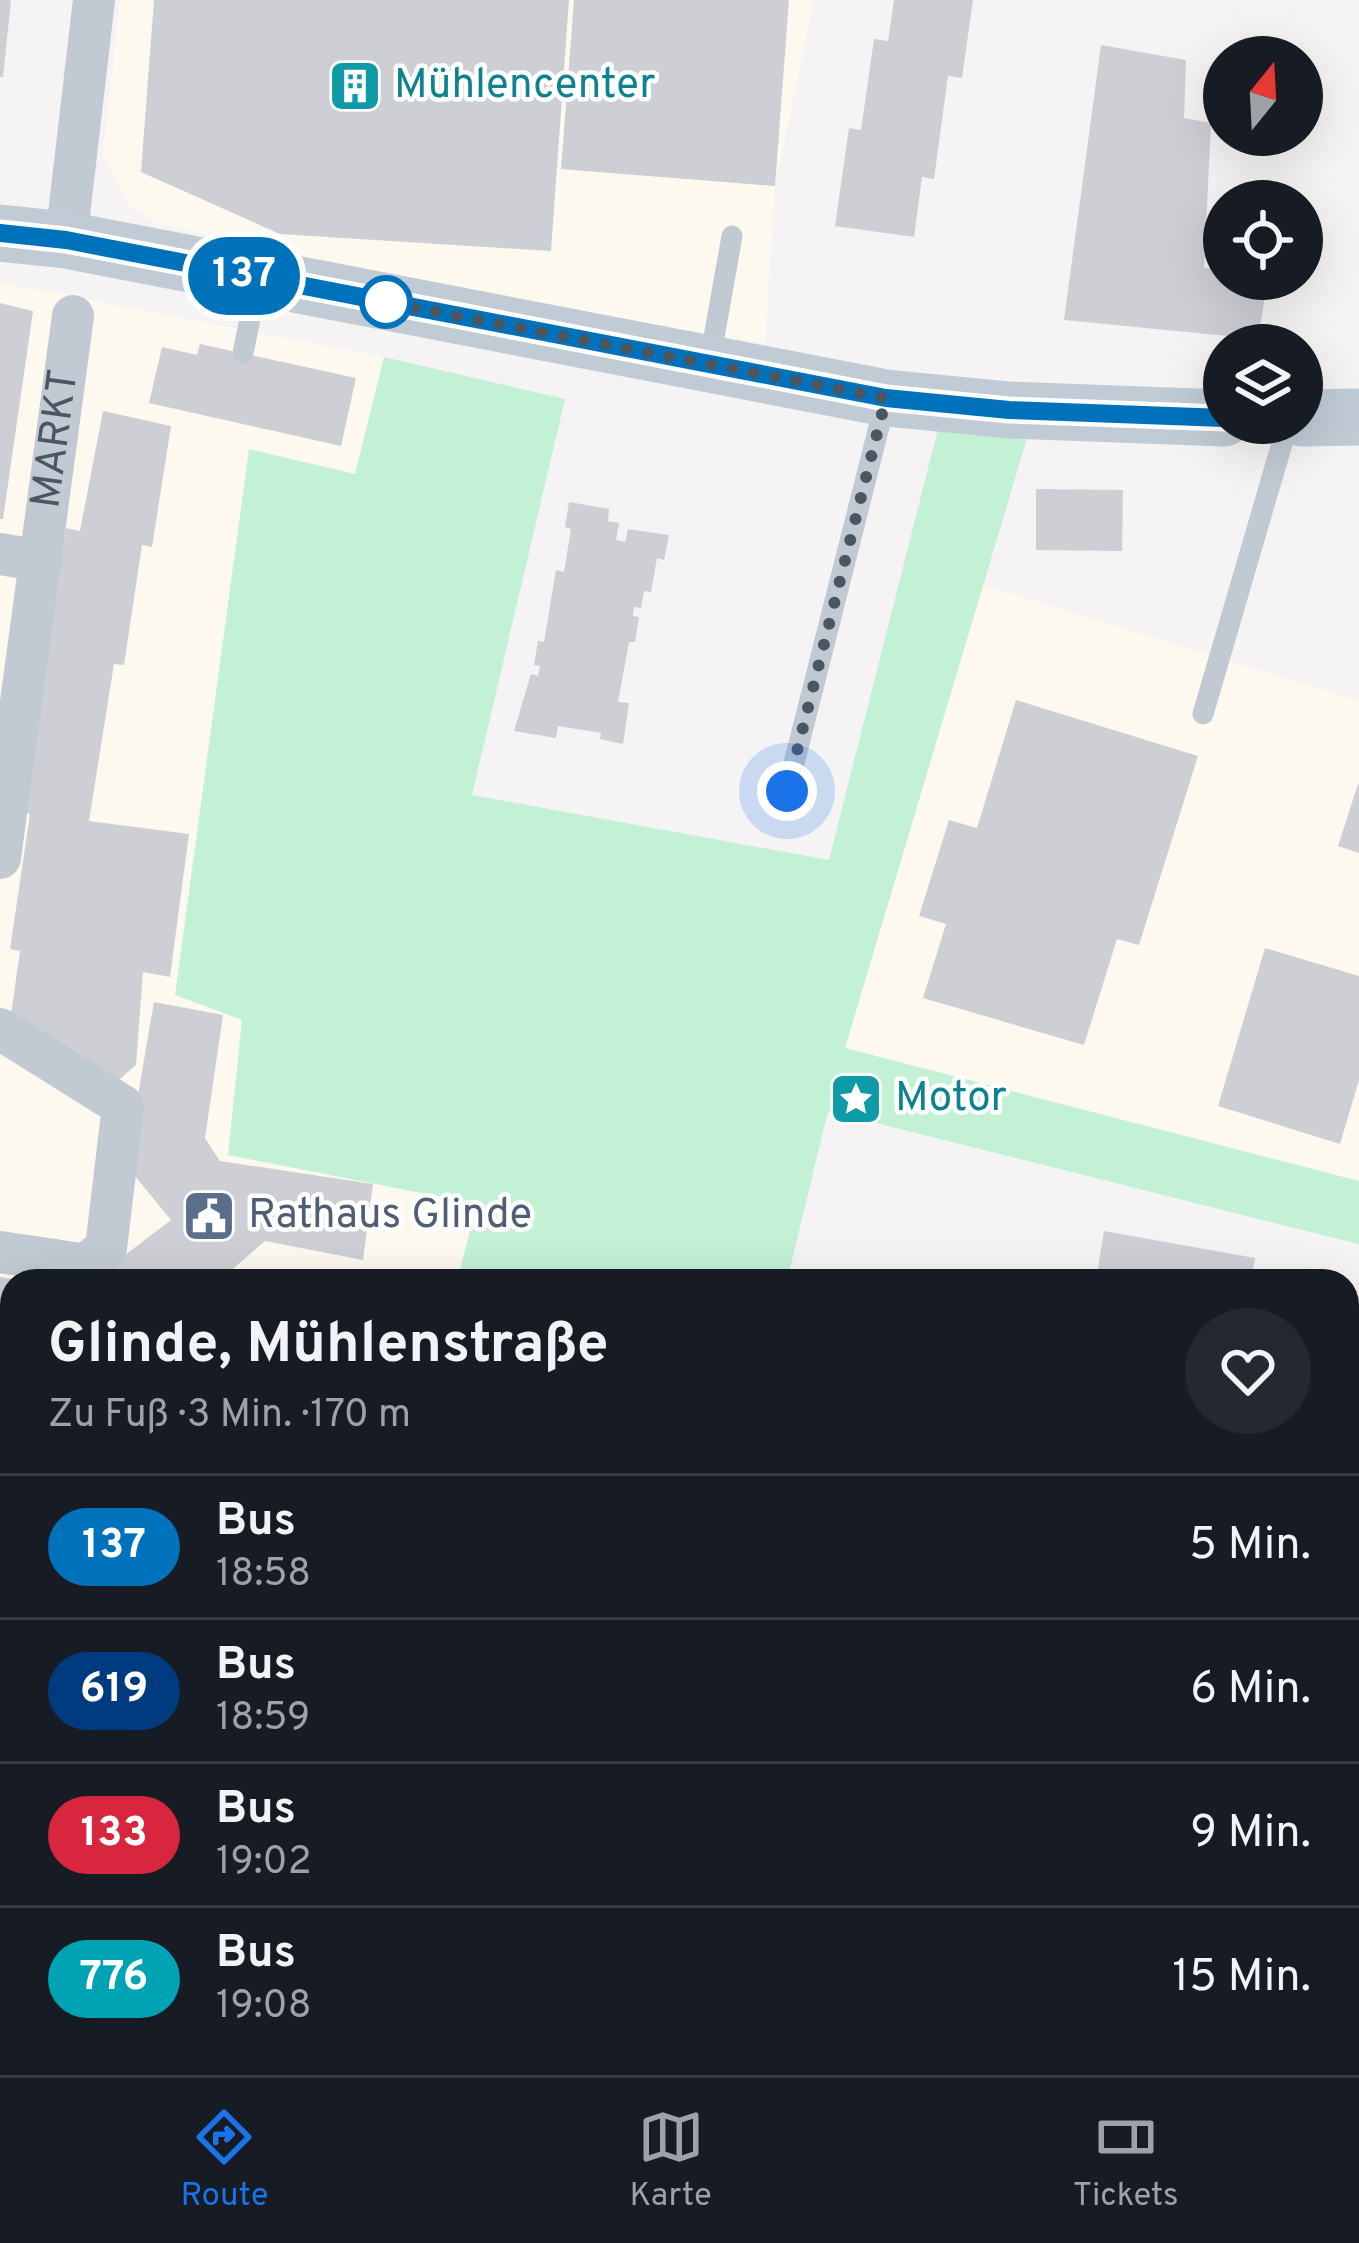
<!DOCTYPE html>
<html lang="de">
<head>
<meta charset="utf-8">
<style>
  body { margin:0; font-family:Overpass,sans-serif; background:#242831; color:#f1f3f6; height:100vh; display:flex; flex-direction:column; font-size:45px; white-space:nowrap }
  * { box-sizing:border-box; margin:0 }
  p { font-size:39px; color:#9ea1a6 }
  .icon { flex:none; width:66px; height:66px; fill:none; stroke:currentColor; stroke-width:2; stroke-linecap:round; stroke-linejoin:round }
  .map { position:relative; flex:1; overflow:hidden }
  .details { position:absolute; left:0px; top:1269px; width:1359px; height:807px; display:flex; flex-direction:column; background:#171b24; border-radius:36px 36px 0 0; box-shadow:0 12px 48px #0002 }
  .details>* { flex:none }
  .badge { padding:0 24px; border-radius:39px; font-size:42px; line-height:78px }
  .needle { width:78px; rotate:18deg }
  .fabs { position:absolute; left:1203px; top:36px; display:grid; gap:24px }
  .fabs a { display:grid; place-items:center; width:120px; height:120px; border-radius:50%; background:#171b24; box-shadow:0 12px 48px #0002; font-size:60px }
  .you { position:absolute; width:60px; height:60px; margin:-30px; border:9px solid #fff; border-radius:50%; background:#1a73e8; box-shadow:0 0 0 18px #1a73e833 }
  .map>.badge { position:absolute; translate:-50% -50%; box-shadow:0 0 0 6px #fff }
  .round { display:grid; place-items:center; flex:none; width:126px; height:126px; border-radius:63px; background:#242831 }
  .summary { display:flex; align-items:center; justify-content:space-between; height:204px; padding:0 48px }
  h1 { font-size:57px; font-weight:700; line-height:90px }
  ul { padding:0; list-style:none }
  li { display:flex; align-items:center; gap:36px; height:144px; padding:0 48px; border-top:3px solid #363941 }
  li div { flex:1 }
  li b { display:block; font-size:45px }
  li em { font-style:normal }
  li .badge { min-width:132px; font-weight:700; text-align:center }
  .tab-bar { display:flex; justify-content:space-around; align-items:center; height:168px; border-top:3px solid #363941; background:#171b24; font-size:33px; color:#9ea1a6 }
  .tab-bar a { display:grid; justify-items:center; gap:6px }
  .tab-bar .on { color:#1a73e8 }
  .map>svg:first-child { display:block }
  .commercial { fill:#fdf9ef }
  .green { fill:#c3f1d5 }
  .building { fill:#cdcfd5 }
  .lines { fill:none; stroke-linecap:round; stroke-linejoin:round }
  .lane { stroke:#c1cad2; stroke-width:21 }
  .street { stroke:#c1cad2; stroke-width:42 }
  .secondary { stroke:#c1cbd6; stroke-width:57 }
  .line-casing { stroke:#fff; stroke-width:27 }
  .line { stroke:#0072bc; stroke-width:18 }
  .walk { stroke:#4a5661; stroke-width:12; stroke-dasharray:0 21.6 }
  .stop-dot { fill:#fff; stroke:#0072bc; stroke-width:6 }
  .labels { text-anchor:middle; dominant-baseline:central; stroke-width:9; stroke-linejoin:round; paint-order:stroke }
  .culture-label { font-size:42px; fill:#0d838f; stroke:#fff; text-anchor:start }
  .street-label { font-size:42px; fill:#4a5661; stroke:#fff }
  .service-label { font-size:42px; fill:#4e5e75; stroke:#fff; text-anchor:start }
</style>
</head>
<body>
<div class="map">
<svg width="1359" height="2075" viewBox="0 0 1359 2075">
  <rect width="100%" height="100%" fill="#f5f3f3"/>
  <path class="commercial" d="M 120,0 L 814,0 L 775,186 L 765,344 L 403,279 L 158,224 L 127,204 L 103,156 Z
    M 0,283 L 384,357 L 355,475 L 248,450 L 242,1019 L 229,1155 L 477,1204 L 457,1281 L 12,1281 L 12,1514 L 0,1510 Z
    M 980,584 L 1359,701 L 1359,1181 L 844,1048 Z"/>
  <path class="green" d="M 384,357 L 565,399 L 472,795 L 829,860 L 943,409 L 1034,415 L 845,1048 L 1359,1181 L 1359,1244 L 828,1111 L 787,1281 L 457,1281 L 477,1204 L 228,1155 L 242,1020 L 175,995 L 249,449 L 355,474 Z
    M 4,1872 L 12,1874 L 12,2019 L 0,2020 Z"/>
  <path class="building" d="M 0,0 L 11,0 L 3,77 L 0,77 Z
    M 154,0 L 569,0 L 551,251 L 280,234 L 141,172 Z
    M 574,0 L 789,0 L 775,186 L 561,169 Z
    M 894,0 L 973,0 L 962,78 L 948,76 L 934,179 L 922,177 L 914,237 L 835,226 L 849,128 L 861,130 L 874,39 L 888,41 Z
    M 1101,45 L 1186,60 L 1184,118 L 1211,123 L 1204,268 L 1224,269 L 1224,279 L 1268,279 L 1258,339 L 1064,320 Z
    M 0,303 L 33,311 L 3,519 L 0,519 Z
    M 200,344 L 356,378 L 341,446 L 149,403 L 162,347 L 197,355 Z
    M 103,411 L 171,426 L 152,547 L 142,545 L 124,665 L 114,664 L 89,821 L 189,834 L 170,977 L 143,972 L 136,1065 L 106,1091 L 11,1014 L 20,951 L 10,949 L 30,814 L 20,812 L 66,528 L 80,531 Z
    M 1036,489 L 1123,490 L 1122,551 L 1036,550 Z
    M 569,502 L 609,509 L 608,521 L 619,523 L 616,540 L 625,542 L 628,529 L 669,535 L 664,560 L 657,558 L 651,592 L 644,591 L 641,608 L 634,607 L 633,616 L 639,617 L 635,642 L 629,642 L 618,702 L 629,703 L 623,744 L 600,739 L 601,733 L 558,726 L 556,738 L 514,731 L 531,674 L 538,676 L 540,666 L 534,665 L 538,641 L 544,642 L 556,570 L 564,572 L 571,529 L 565,527 Z
    M 1016,700 L 1198,756 L 1139,945 L 1117,939 L 1084,1045 L 923,998 L 946,924 L 919,916 L 949,820 L 977,828 Z
    M 1358,784 L 1359,785 L 1359,853 L 1338,846 Z
    M 1265,948 L 1359,976 L 1359,1080 L 1340,1144 L 1218,1106 Z
    M 154,1002 L 223,1015 L 205,1138 L 220,1161 L 373,1184 L 363,1260 L 265,1241 L 219,1281 L 91,1281 L 171,1220 L 126,1165 Z
    M 1104,1231 L 1255,1258 L 1251,1281 L 1096,1281 Z
    M 0,1277 L 12,1279 L 3,1387 L 0,1387 Z
    M 1347,1365 L 1359,1367 L 1357,1488 L 1347,1487 Z
    M 1352,1566 L 1359,1567 L 1359,1621 L 1347,1619 Z
    M 0,1679 L 12,1682 L 12,1703 L 0,1716 Z
    M 1347,1741 L 1359,1743 L 1359,1777 L 1347,1775 Z
    M 12,1745 L 12,1808 L 0,1793 L 0,1756 Z
    M 1357,1985 L 1359,1985 L 1359,2041 L 1347,2038 Z
    M 266,2064 L 344,2064 L 342,2075 L 264,2075 Z
    M 706,2064 L 787,2064 L 785,2075 L 704,2075 Z"/>
  <g class="lines">
    <path class="lane" d="M 243,353 L 258,280
      M 710,360 L 732,236
      M 1203,714 L 1288,423
      M 787,791 L 886,399
      M 526,2064 L 561,2070"/>
    <g class="street">
      <path d="M 66,240 L 94,0"/>
      <path d="M 0,554 L 42,561"/>
      <path id="s1" d="M 0,858 L 73,316"/>
      <path d="M 0,1029 L 123,1106 L 106,1248 L 85,1265 L 54,1260 L 51,1281"/>
      <path d="M 0,1252 L 54,1260"/>
      <path d="M 1170,2075 L 1172,2064"/>
    </g>
    <path class="secondary" d="M 0,233 L 66,240 L 886,398 L 1009,410 L 1224,418
      M 1302,418 L 1359,417
      M 0,1570 L 12,1573
      M 1347,1917 L 1359,1919"/>
  </g>
  <g class="lines">
    <g class="line-casing">
      <path id="line" d="M 0,233 L 66,240 L 886,398 L 1009,410 L 1224,418"/>
    </g>
    <use href="#line" class="line"/>
    <path class="walk" d="M 386,302 L 379,301 L 886,398 L 787,791"/>
  </g>
  <defs>
    <g id="building-square" transform="scale(2.7)"><rect x="-9" y="-9" width="18" height="18" rx="4" fill="#0f9aa8" stroke="#fff"/><path d="M-4-6H4V6H1V3H-1V6H-4ZM-2.5-4.3h1.7v1.8h-1.7ZM.8-4.3h1.7v1.8H.8ZM-2.5-1h1.7V.8h-1.7ZM.8-1h1.7V.8H.8Z" fill="#fff"/></g>
    <g id="sight-square" transform="scale(2.7)"><rect x="-9" y="-9" width="18" height="18" rx="4" fill="#0f9aa8" stroke="#fff"/><path d="M0-6L1.8-2.2L6-1.7L2.9 1.2L3.7 5.4L0 3.3L-3.7 5.4L-2.9 1.2L-6-1.7L-1.8-2.2Z" fill="#fff"/></g>
    <g id="civic-square" transform="scale(2.7)"><rect x="-9" y="-9" width="18" height="18" rx="4" fill="#5c6f8a" stroke="#fff"/><path d="M-.6-6.5H3V-4.5H.6V-3L4-1V1h2V6H-6V1h2V-1L-.6-3ZM-1.2 2.5V6h2.4V2.5Z" fill="#fff"/></g>
  </defs>
  <g fill-rule="evenodd">
    <use href="#building-square" x="355" y="86"/>
    <use href="#sight-square" x="856" y="1099"/>
    <use href="#civic-square" x="209" y="1216"/>
  </g>
  <circle class="stop-dot" cx="386" cy="302" r="24"/>
  <g class="labels">
    <g class="culture-label">
      <text x="394" y="86">Mühlencenter</text>
      <text x="895" y="1099">Motor</text>
    </g>
    <g class="street-label">
      <text stroke="none"><textPath href="#s1" startOffset="423">MARKT</textPath></text>
    </g>
    <g class="service-label">
      <text x="248" y="1216">Rathaus Glinde</text>
    </g>
  </g>
</svg>
<div class="fabs">
<a><svg class="needle" viewBox="-14 -14 28 28"><path d="M0-13l5 13h-10z" fill="#e53935"/><path d="M0 13l5-13h-10z" fill="#9ea1a6"/></svg></a>
<a><svg class="icon" aria-label="locate" viewBox="0 0 24 24"><circle cx="12" cy="12" r="6"/><path d="M12 2v4M12 18v4M2 12h4M18 12h4"/></svg></a>
<a><svg class="icon" aria-label="layers" viewBox="0 0 24 24"><path d="M12 4l9 5-9 5-9-5zM3 14l9 5 9-5"/></svg></a>
</div>
<div class="you" style="left:787px;top:791px"></div>
<b class="badge" style="left:244px;top:276px;background:#0072bc;color:#fff">137</b>
<section class="details">
<div class="summary"><div><h1>Glinde, Mühlenstraße</h1><p>Zu Fuß · 3 Min. · 170 m</p></div><a class="round"><svg class="icon" aria-label="heart" viewBox="0 0 24 24"><path d="M12 20l-8-8c-3-5 5-10 8-4 3-6 11-1 8 4z"/></svg></a></div>
<ul>
<li><span class="badge" style="background:#0072bc;color:#fff">137</span><div><b>Bus</b><p>18:58</p></div><em>5 Min.</em></li>
<li><span class="badge" style="background:#003b80;color:#fff">619</span><div><b>Bus</b><p>18:59</p></div><em>6 Min.</em></li>
<li><span class="badge" style="background:#d7263d;color:#fff">133</span><div><b>Bus</b><p>19:02</p></div><em>9 Min.</em></li>
<li><span class="badge" style="background:#00a3b4;color:#fff">776</span><div><b>Bus</b><p>19:08</p></div><em>15 Min.</em></li>
</ul>
</section>
</div>
<nav class="tab-bar">
<a class="on"><svg class="icon" aria-label="directions" viewBox="0 0 24 24"><path d="M12 3l9 9-9 9-9-9zM9 14v-3h6M13 9l2 2-2 2"/></svg>Route</a>
<a><svg class="icon" aria-label="map" viewBox="0 0 24 24"><path d="M3 6l6-2 6 2 6-2v14l-6 2-6-2-6 2zM9 4v14M15 6v14"/></svg>Karte</a>
<a><svg class="icon" aria-label="tickets" viewBox="0 0 24 24"><path d="M3 7h18v10H3zM15 7v10"/></svg>Tickets</a>
</nav>
</body>
</html>
